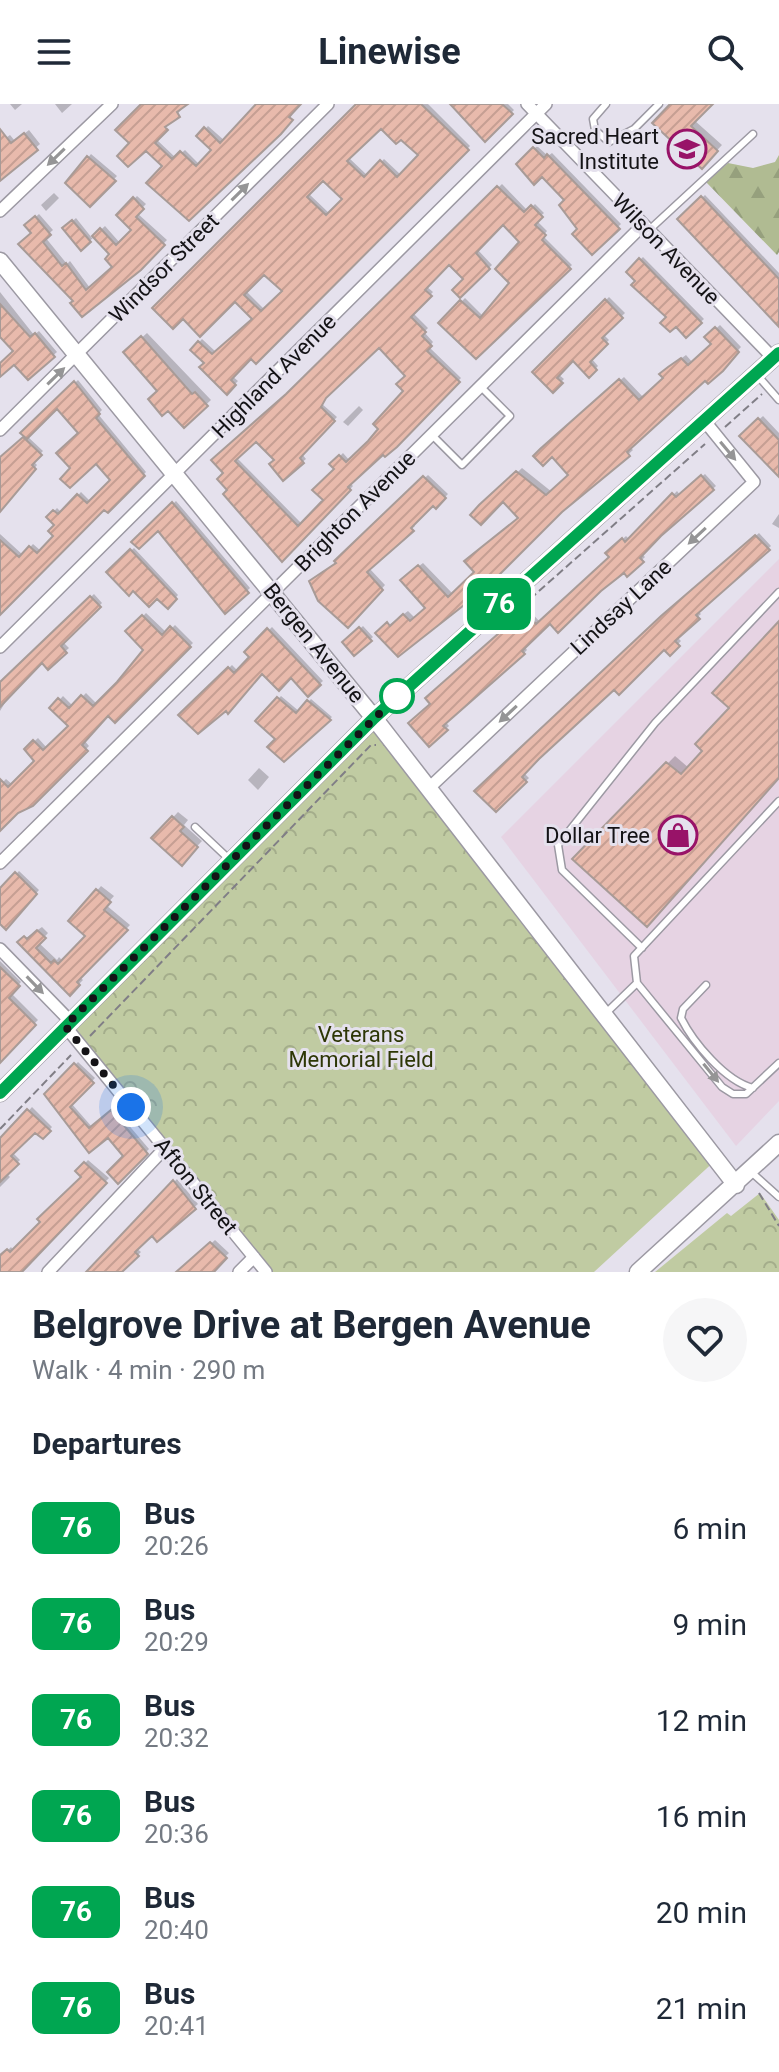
<!DOCTYPE html>
<html lang="en">
<head>
<meta charset="utf-8">
<style>
  body { margin:0; font-family:Roboto,sans-serif; background:#f6f6f7; color:#1f2937; height:100vh; display:flex; flex-direction:column; font-size:30px; white-space:nowrap }
  * { box-sizing:border-box; margin:0 }
  p { font-size:26px; color:#747a83 }
  .icon { flex:none; width:44px; height:44px; fill:none; stroke:currentColor; stroke-width:2; stroke-linecap:round; stroke-linejoin:round }
  .map { position:relative; height:1168px; overflow:hidden }
  .sheet { display:flex; flex-direction:column; background:#fff; flex:1 }
  .sheet>* { flex:none }
  .badge { padding:0 16px; border-radius:12px; font-size:28px; line-height:52px }
  .you { position:absolute; width:40px; height:40px; margin:-20px; border:6px solid #fff; border-radius:50%; background:#1a73e8; box-shadow:0 0 0 12px #1a73e833 }
  .map>.badge { position:absolute; translate:-50% -50%; box-shadow:0 0 0 4px #fff }
  h2 { padding:0 32px; font-size:30px; line-height:72px }
  .round { display:grid; place-items:center; flex:none; width:84px; height:84px; border-radius:42px; background:#f6f6f7 }
  .overview { display:flex; align-items:center; justify-content:space-between; height:136px; padding:0 32px }
  h1 { font-size:38px; font-weight:700; line-height:60px }
  ul { padding:0; list-style:none }
  li { display:flex; align-items:center; gap:24px; height:96px; padding:0 32px }
  li div { flex:1 }
  li b { display:block; font-size:30px }
  li em { font-style:normal }
  li .badge { min-width:88px; font-weight:700; text-align:center }
  header { display:flex; justify-content:space-between; align-items:center; height:104px; padding:0 32px; background:#fff; font-size:36px; font-weight:700 }
  .map>svg:first-child { display:block }
  .commercial { fill:#e6d3e3 }
  .forest { fill:url(#forest-firs) }
  .park { fill:url(#park-crowns) }
  .shadow { fill:#0003; fill-rule:evenodd }
  .building { fill:url(#building-hatch); stroke:#a89b97; stroke-width:2; fill-rule:evenodd }
  .lines { fill:none; stroke-linecap:round; stroke-linejoin:round }
  .lane-casing { stroke:#9c99a3; stroke-width:9 }
  .street-casing { stroke:#9c99a3; stroke-width:14 }
  .secondary-casing { stroke:#9c99a3; stroke-width:19 }
  .path { stroke:#807e86; stroke-width:2; stroke-dasharray:8 4; stroke-linecap:butt }
  .lane { stroke:#fff; stroke-width:6 }
  .street { stroke:#fff; stroke-width:11 }
  .secondary { stroke:#fff; stroke-width:16 }
  .oneway { fill:#959596 }
  .line-casing { stroke:#fff; stroke-width:18 }
  .line { stroke:#00a651; stroke-width:12 }
  .walk { stroke:#141316; stroke-width:8; stroke-dasharray:0 14.4 }
  .stop-dot { fill:#fff; stroke:#00a651; stroke-width:4 }
  .labels { text-anchor:middle; dominant-baseline:central; stroke-width:6; stroke-linejoin:round; paint-order:stroke }
  .poi-label { font-size:22px; fill:#141316; stroke:#e5e1ed; text-anchor:end }
  .street-label { font-size:22px; fill:#141316; stroke:#e5e1ed }
  .park-label { font-size:22px; fill:#2d3605; stroke:#e5e1ed }
</style>
</head>
<body>
<header><svg class="icon" aria-label="menu" viewBox="0 0 24 24"><path d="M4 6h16M4 12h16M4 18h16"/></svg>Linewise<svg class="icon" aria-label="search" viewBox="0 0 24 24"><circle cx="10" cy="10" r="6"/><path d="M15 15l6 6"/></svg></header>
<div class="map">
<svg width="779" height="1168" viewBox="0 0 779 1168">
  <defs>
    <pattern id="forest-firs" width="22" height="20" patternUnits="userSpaceOnUse" patternTransform="scale(2)"><rect width="22" height="20" fill="#b0bb92"/><path d="M5 1l3.5 6h-7zM16 11l3.5 6h-7z" fill="#96a07d"/></pattern>
    <pattern id="park-crowns" width="20" height="18" patternUnits="userSpaceOnUse" patternTransform="scale(2)"><rect width="20" height="18" fill="#c0cba2"/><path d="M2 6a3 3 0 1 1 6 0M12 15a3 3 0 1 1 6 0" fill="none" stroke="#a4ad8b"/></pattern>
    <pattern id="building-hatch" width="6" height="6" patternUnits="userSpaceOnUse" patternTransform="scale(2)"><rect width="6" height="6" fill="#e8baac"/><path d="M-1 1l2-2M0 6l6-6M5 7l2-2" fill="none" stroke="#c69f93"/></pattern>
  </defs>
  <rect width="100%" height="100%" fill="#e5e1ed"/>
  <path class="commercial" d="M 779,455 L 779,997 L 736,1042 L 501,733 Z"/>
  <path class="forest" d="M 779,51 L 779,148 L 777,151 L 706,78 L 728,59 L 753,64 L 775,58 Z"/>
  <path class="park" d="M 376,608 L 718,1054 L 594,1168 L 267,1168 L 68,925 Z
    M 760,1089 L 779,1116 L 779,1168 L 655,1168 L 727,1109 L 731,1112 Z"/>
  <path class="shadow" d="M 10,0 L 22,0 L 15,6 Z
    M 55,0 L 72,0 L 62,9 Z
    M 143,0 L 186,0 L 156,35 L 176,54 L 185,46 L 200,61 L 214,46 L 199,32 L 208,22 L 225,37 L 267,0 L 298,0 L 284,25 L 189,115 L 165,62 L 146,45 L 132,39 Z
    M 359,0 L 428,0 L 470,42 L 256,258 L 251,252 L 232,272 L 238,277 L 227,288 L 207,259 L 193,245 L 202,235 L 216,248 L 255,214 L 235,195 ZM 381,22 L 401,33 L 421,51 L 401,71 L 384,55 L 368,72 L 348,53 ZM 323,74 L 345,95 L 330,110 L 308,89 ZM 264,168 L 284,187 L 265,206 L 246,187 Z
    M 453,0 L 508,0 L 514,6 L 485,35 Z
    M 675,0 L 710,0 L 694,16 L 722,41 L 702,62 Z
    M 29,26 L 40,40 L 0,75 L 0,38 L 10,31 L 15,37 Z
    M 537,42 L 548,52 L 552,49 L 621,120 L 592,148 L 567,96 L 542,70 L 519,60 Z
    M 91,50 L 117,72 L 90,100 L 68,79 Z
    M 502,80 L 528,107 L 535,100 L 544,109 L 536,116 L 547,127 L 543,132 L 572,161 L 476,252 L 441,219 L 465,194 L 484,213 L 512,179 L 522,138 L 503,119 L 477,145 L 492,161 L 460,191 L 466,175 L 449,159 L 426,182 L 433,188 L 413,209 L 428,224 L 424,228 L 433,238 L 429,243 L 461,274 L 395,342 L 383,348 L 350,379 L 353,382 L 282,455 L 229,386 L 226,369 L 214,356 L 292,288 ZM 379,241 L 407,272 L 406,287 L 371,337 L 350,357 L 343,349 L 332,360 L 336,365 L 325,396 L 302,420 L 236,353 L 256,336 L 277,355 L 283,374 L 306,355 L 302,350 L 337,313 L 322,300 L 329,289 Z
    M 54,89 L 59,94 L 46,107 L 41,101 Z
    M 705,91 L 779,169 L 779,221 L 680,115 Z
    M 137,92 L 146,100 L 137,109 L 167,136 L 139,164 L 75,197 L 27,121 L 39,110 L 53,126 L 45,133 L 67,160 L 70,157 L 90,184 L 115,163 L 112,150 L 95,132 L 82,144 L 65,124 L 76,114 L 92,134 L 105,122 L 120,139 L 134,126 L 119,111 Z
    M 643,153 L 704,215 L 686,231 L 628,168 Z
    M 0,188 L 34,231 L 39,227 L 57,248 L 28,273 L 14,258 L 0,271 L 0,261 L 16,247 L 0,230 Z
    M 609,193 L 625,209 L 603,230 L 609,236 L 591,254 L 598,262 L 589,271 L 573,254 L 558,270 L 564,275 L 553,286 L 535,268 Z
    M 720,221 L 741,243 L 709,277 L 705,274 L 630,343 L 633,346 L 618,360 L 398,551 L 378,529 L 408,507 L 416,515 L 428,503 L 406,472 L 423,459 L 453,490 L 477,468 L 520,413 L 504,395 L 473,411 L 522,364 L 552,388 L 571,371 L 552,350 L 540,349 L 624,273 L 644,294 L 665,274 L 675,259 L 686,251 L 693,259 L 713,240 L 707,233 Z
    M 147,229 L 211,296 L 184,321 L 126,248 Z
    M 78,276 L 102,306 L 98,310 L 146,368 L 108,406 L 105,403 L 0,511 L 0,430 L 23,451 L 33,440 L 41,447 L 56,432 L 57,421 L 49,413 L 57,404 L 62,409 L 81,388 L 91,398 L 112,376 L 96,357 L 73,365 L 81,329 L 57,302 L 27,332 L 43,347 L 33,357 L 37,361 L 0,405 L 0,358 L 27,332 L 23,329 Z
    M 359,302 L 363,306 L 348,322 L 343,318 Z
    M 763,312 L 779,329 L 779,357 L 741,332 Z
    M 705,370 L 716,382 L 661,430 L 642,450 L 645,453 L 627,470 L 624,467 L 551,517 L 524,542 L 527,546 L 524,549 L 445,617 L 449,622 L 429,640 L 432,600 L 427,594 L 528,505 L 540,518 L 611,453 L 611,446 L 626,432 L 630,436 L 677,387 L 680,391 Z
    M 428,371 L 448,390 L 436,402 L 433,399 L 413,420 L 415,422 L 369,464 L 385,481 L 348,522 L 339,454 Z
    M 176,397 L 250,484 L 226,507 L 158,424 L 134,438 Z
    M 779,410 L 779,424 L 772,420 Z
    M 759,429 L 771,442 L 698,507 L 701,510 L 676,532 L 681,537 L 669,549 L 664,543 L 614,583 L 524,669 L 529,674 L 496,705 L 477,687 L 667,509 Z
    M 134,444 L 178,491 L 168,502 L 157,492 L 133,485 L 109,468 Z
    M 94,490 L 102,499 L 63,538 L 69,544 L 48,563 L 43,557 L 11,589 L 0,607 L 0,580 Z
    M 146,509 L 167,529 L 175,521 L 193,539 L 115,616 L 108,609 L 84,636 L 89,642 L 31,700 L 0,723 L 0,681 L 6,675 L 13,681 L 37,657 L 26,645 L 38,634 L 47,644 L 71,622 L 52,604 L 63,592 L 73,602 L 86,589 L 97,600 L 145,546 L 128,528 Z
    M 779,520 L 779,672 L 574,755 L 675,652 L 689,664 L 704,646 Z
    M 363,522 L 373,533 L 354,550 L 345,539 Z
    M 272,523 L 323,577 L 308,590 L 291,571 L 262,568 L 181,611 L 232,561 L 238,567 L 252,553 L 247,548 Z
    M 281,592 L 300,608 L 311,595 L 332,613 L 284,656 L 278,635 L 257,617 Z
    M 259,664 L 269,673 L 258,686 L 248,676 Z
    M 178,708 L 188,716 L 184,721 L 202,737 L 181,759 L 154,734 Z
    M 19,767 L 39,786 L 6,823 L 0,818 L 0,787 Z
    M 101,782 L 114,792 L 106,801 L 130,821 L 80,873 L 83,876 L 70,889 L 20,838 L 42,823 L 48,829 L 39,839 L 57,856 L 59,853 L 64,858 L 88,832 L 71,817 Z
    M 0,857 L 21,878 L 11,889 L 38,916 L 0,954 Z
    M 78,958 L 95,974 L 71,999 L 92,1023 L 115,1005 L 149,1045 L 118,1077 L 126,1052 L 109,1032 L 90,1046 L 47,990 Z
    M 32,1003 L 52,1023 L 43,1033 L 35,1026 L 12,1048 L 20,1056 L 6,1069 L 10,1073 L 0,1083 L 0,1040 Z
    M 88,1056 L 109,1074 L 19,1168 L 0,1168 L 0,1154 L 11,1143 L 14,1147 L 84,1073 L 78,1067 Z
    M 177,1075 L 198,1100 L 157,1135 L 152,1130 L 136,1144 L 141,1148 L 120,1168 L 90,1168 Z
    M 215,1136 L 229,1149 L 209,1168 L 180,1168 Z"/>
  <path class="building" d="M 141,0 L 188,0 L 177,8 L 180,13 L 165,23 L 168,26 L 155,39 L 172,55 L 180,47 L 196,62 L 211,46 L 196,32 L 204,23 L 220,39 L 256,0 L 301,0 L 289,13 L 293,16 L 281,30 L 189,117 L 146,79 L 162,62 L 146,47 L 128,63 L 117,52 L 129,39 L 115,26 Z
    M 356,0 L 421,0 L 469,46 L 256,260 L 251,255 L 231,276 L 236,281 L 227,291 L 199,263 L 204,259 L 190,246 L 198,237 L 212,250 L 252,215 L 235,198 L 200,233 L 183,215 L 173,225 L 152,204 ZM 381,25 L 396,40 L 401,36 L 418,51 L 397,73 L 380,56 L 364,73 L 347,57 ZM 323,77 L 342,95 L 326,111 L 307,93 ZM 264,171 L 282,187 L 261,207 L 244,191 Z
    M 450,0 L 502,0 L 513,10 L 485,38 Z
    M 670,0 L 713,0 L 691,22 L 718,47 L 702,65 L 652,19 Z
    M 0,25 L 11,39 L 24,29 L 38,46 L 0,77 Z
    M 533,43 L 544,54 L 547,50 L 620,125 L 592,151 L 572,130 L 577,125 L 559,101 L 564,96 L 542,73 L 534,81 L 516,60 Z
    M 87,52 L 116,77 L 90,103 L 65,79 Z
    M 497,82 L 524,108 L 531,101 L 543,113 L 535,121 L 546,131 L 542,136 L 571,165 L 476,255 L 438,219 L 460,196 L 480,214 L 509,179 L 495,165 L 519,138 L 503,121 L 476,149 L 490,165 L 460,194 L 452,186 L 463,175 L 449,161 L 425,186 L 432,192 L 411,213 L 426,228 L 422,232 L 432,242 L 427,247 L 460,278 L 397,343 L 385,353 L 383,351 L 348,383 L 351,386 L 282,458 L 223,390 L 227,386 L 217,375 L 223,369 L 211,356 L 286,290 ZM 379,244 L 405,272 L 396,280 L 403,287 L 373,320 L 378,325 L 368,337 L 346,358 L 339,351 L 329,360 L 334,365 L 312,386 L 323,396 L 298,422 L 235,357 L 256,338 L 274,356 L 269,360 L 283,377 L 304,359 L 300,354 L 335,317 L 321,303 L 326,294 Z
    M 701,92 L 779,175 L 779,223 L 677,115 Z
    M 133,93 L 144,105 L 136,113 L 165,141 L 141,166 L 82,213 L 70,199 L 73,197 L 18,140 L 31,129 L 24,121 L 35,112 L 51,131 L 43,138 L 62,162 L 66,159 L 86,186 L 112,163 L 105,155 L 109,150 L 92,132 L 100,124 L 116,141 L 131,126 L 116,111 Z
    M 72,116 L 91,138 L 81,147 L 62,124 Z
    M 639,154 L 702,219 L 686,234 L 676,223 L 670,228 L 660,219 L 666,213 L 631,181 L 635,177 L 626,168 Z
    M 605,195 L 623,214 L 602,234 L 608,240 L 590,258 L 597,266 L 589,274 L 573,257 L 557,274 L 563,279 L 553,289 L 532,268 Z
    M 0,200 L 30,233 L 35,229 L 55,253 L 28,276 L 14,261 L 0,273 L 0,259 L 13,247 L 0,233 Z
    M 715,223 L 739,248 L 723,267 L 708,280 L 705,277 L 671,308 L 627,348 L 630,352 L 562,408 L 487,483 L 398,553 L 375,529 L 387,518 L 390,522 L 403,510 L 410,517 L 425,504 L 400,476 L 418,461 L 448,493 L 474,468 L 464,457 L 518,414 L 503,398 L 481,421 L 470,411 L 479,401 L 516,367 L 546,391 L 568,371 L 552,353 L 543,362 L 533,352 L 540,345 L 619,275 L 639,296 L 663,274 L 659,270 L 668,263 L 681,254 L 688,261 L 711,240 L 704,233 Z
    M 141,232 L 192,290 L 195,288 L 208,302 L 184,324 L 168,307 L 162,312 L 148,295 L 157,287 L 123,248 Z
    M 74,277 L 100,310 L 96,314 L 145,372 L 108,409 L 104,406 L 0,511 L 0,436 L 19,453 L 29,442 L 37,449 L 53,432 L 48,427 L 54,421 L 46,413 L 53,406 L 58,410 L 77,390 L 87,399 L 110,376 L 96,360 L 70,384 L 60,375 L 70,364 L 56,349 L 78,329 L 57,305 L 27,335 L 20,329 Z
    M 758,314 L 779,336 L 779,373 L 739,332 Z
    M 23,333 L 42,351 L 32,361 L 36,365 L 0,408 L 0,353 Z
    M 701,371 L 714,386 L 661,432 L 640,454 L 644,458 L 627,473 L 624,469 L 601,487 L 558,529 L 550,520 L 522,547 L 525,550 L 443,622 L 448,626 L 429,643 L 408,619 L 430,600 L 425,594 L 524,507 L 536,520 L 609,453 L 605,449 L 622,434 L 625,438 L 672,389 L 676,393 Z
    M 423,372 L 446,394 L 436,405 L 433,402 L 411,424 L 414,427 L 367,468 L 383,486 L 348,524 L 318,497 L 309,477 L 336,459 L 334,457 Z
    M 172,398 L 249,489 L 225,510 L 158,427 L 139,445 L 131,438 Z
    M 755,431 L 770,446 L 696,511 L 700,515 L 675,537 L 680,542 L 670,552 L 664,546 L 619,591 L 614,586 L 539,655 L 522,673 L 527,678 L 496,708 L 474,687 L 661,512 Z
    M 130,445 L 177,495 L 168,505 L 157,495 L 149,503 L 133,487 L 129,492 L 106,468 Z
    M 90,492 L 101,503 L 61,542 L 67,549 L 48,566 L 42,559 L 0,603 L 0,578 Z
    M 142,511 L 162,531 L 170,522 L 191,543 L 115,619 L 108,612 L 82,641 L 88,647 L 33,702 L 18,709 L 0,727 L 0,675 L 8,683 L 34,657 L 24,645 L 33,636 L 43,646 L 68,622 L 49,604 L 58,594 L 69,604 L 81,591 L 93,602 L 117,578 L 143,546 L 125,527 Z
    M 779,517 L 779,674 L 647,823 L 572,755 L 666,658 L 681,670 L 702,647 L 695,640 L 729,604 L 712,589 Z
    M 359,523 L 372,537 L 354,552 L 342,538 Z
    M 267,524 L 321,581 L 308,593 L 291,574 L 279,587 L 262,570 L 228,610 L 226,607 L 198,630 L 178,611 L 228,563 L 234,569 L 249,553 L 244,548 Z
    M 277,593 L 296,609 L 307,596 L 331,616 L 284,658 L 267,643 L 275,635 L 255,617 Z
    M 172,712 L 184,723 L 180,727 L 198,743 L 182,762 L 151,734 Z
    M 15,768 L 37,790 L 6,826 L 0,820 L 0,784 Z
    M 96,785 L 111,798 L 104,806 L 128,826 L 77,878 L 80,881 L 70,892 L 17,838 L 24,832 L 27,835 L 37,826 L 46,834 L 36,844 L 51,859 L 54,856 L 58,860 L 85,832 L 68,817 Z
    M 0,863 L 20,882 L 9,894 L 36,921 L 0,959 Z
    M 74,959 L 94,979 L 70,1003 L 89,1024 L 111,1006 L 148,1050 L 118,1080 L 107,1068 L 123,1052 L 108,1034 L 89,1049 L 44,990 Z
    M 27,1005 L 51,1027 L 43,1035 L 35,1029 L 11,1052 L 19,1060 L 0,1078 L 0,1034 Z
    M 84,1058 L 107,1079 L 22,1168 L 0,1168 L 0,1151 L 7,1145 L 10,1148 L 40,1118 L 37,1115 L 81,1073 L 75,1067 Z
    M 173,1076 L 196,1105 L 157,1138 L 152,1132 L 135,1148 L 139,1152 L 122,1168 L 86,1168 Z
    M 210,1138 L 227,1154 L 214,1168 L 176,1168 Z"/>
  <g class="lines">
    <g class="lane-casing">
      <path id="lane" d="M 606,0 L 593,15 L 595,26 L 609,38 L 634,25 L 659,0
        M 648,127 L 753,30
        M 758,272 L 779,296
        M 431,330 L 462,361 L 510,312 L 479,281
        M 779,697 L 634,852 L 637,879 L 722,983 L 733,990 L 746,990 L 779,959
        M 195,723 L 230,756
        M 642,844 L 562,766 L 558,741 L 655,619 L 779,488
        M 706,881 L 683,905 L 681,914 C 693,938 725,977 753,984
        M 605,910 L 637,879
        M 750,1067 L 779,1093"/>
    </g>
    <g class="street-casing">
      <path id="street" d="M 527,0 L 773,254
        M 0,107 L 112,0
        M 0,326 L 328,0
        M 0,543 L 546,0
        M 429,684 L 754,378 L 703,315
        M 0,759 L 642,122
        M 0,845 L 70,917
        M 65,922 L 266,1168
        M 48,1168 L 165,1044
        M 239,1168 L 254,1153"/>
    </g>
    <g class="secondary-casing">
      <path id="secondary" d="M 0,157 L 374,614 L 736,1081
        M 0,989 L 374,614 L 779,249
        M 638,1168 L 779,1039"/>
    </g>
    <path class="path" d="M 725,323 L 762,290
      M 530,495 L 705,340
      M 90,932 L 371,641 L 376,641
      M 0,1025 L 71,951
      M 759,1089 L 779,1122"/>
    <use href="#lane" class="lane"/>
    <use href="#street" class="street"/>
    <use href="#secondary" class="secondary"/>
  </g>
  <defs><path id="oneway-solid" d="M-6-.8H1V-3.2L6.5 0L1 3.2V.8H-6Z" transform="scale(2)"/></defs>
  <g class="oneway">
    <use href="#oneway-solid" transform="translate(56 53) rotate(136)"/>
    <use href="#oneway-solid" transform="translate(240 88) rotate(-45)"/>
    <use href="#oneway-solid" transform="translate(56 272) rotate(-44)"/>
    <use href="#oneway-solid" transform="translate(728 347) rotate(50)"/>
    <use href="#oneway-solid" transform="translate(697 432) rotate(137)"/>
    <use href="#oneway-solid" transform="translate(508 610) rotate(137)"/>
    <use href="#oneway-solid" transform="translate(35 881) rotate(46)"/>
    <use href="#oneway-solid" transform="translate(711 969) rotate(51)"/>
  </g>
  <g class="lines">
    <g class="line-casing">
      <path id="line" d="M 0,989 L 374,614 L 779,249"/>
    </g>
    <use href="#line" class="line"/>
    <path class="walk" d="M 131,1003 L 65,922 L 397,592"/>
  </g>
  <defs>
    <g id="school-ring" transform="scale(2)"><circle r="9.5" fill="#e5e1ed" stroke="#981368" stroke-width="1.5"/><path d="M0-5L7-2L0 1L-7-2ZM-4 1L0 2.5L4 1V4Q0 6-4 4Z" fill="#981368"/></g>
    <g id="shop-ring" transform="scale(2)"><circle r="9.5" fill="#e5e1ed" stroke="#981368" stroke-width="1.5"/><path d="M-5-2.5h2.3a2.7 3.5 0 0 1 5.4 0H5L5.5 6h-11ZM-1.5-2.5h3a1.5 2.3 0 0 0-3 0Z" fill="#981368"/></g>
  </defs>
  <g fill-rule="evenodd">
    <use href="#school-ring" x="687" y="45"/>
    <use href="#shop-ring" x="678" y="731"/>
  </g>
  <circle class="stop-dot" cx="397" cy="592" r="16"/>
  <g class="labels">
    <g class="poi-label">
      <text x="659" y="32">Sacred Heart<tspan x="659" dy="25">Institute</tspan></text>
      <text x="650" y="731">Dollar Tree</text>
    </g>
    <g class="street-label">
      <text transform="translate(666 145) rotate(46)">Wilson Avenue</text>
      <text transform="translate(164 164) rotate(-45)">Windsor Street</text>
      <text transform="translate(274 272) rotate(-45)">Highland Avenue</text>
      <text transform="translate(355 407) rotate(-45)">Brighton Avenue</text>
      <text transform="translate(621 503) rotate(-43)">Lindsay Lane</text>
      <text transform="translate(314 539) rotate(51)">Bergen Avenue</text>
      <text transform="translate(196 1082) rotate(51)">Afton Street</text>
    </g>
    <g class="park-label">
      <text x="361" y="930">Veterans<tspan x="361" dy="25">Memorial Field</tspan></text>
    </g>
  </g>
</svg>
<div class="you" style="left:131px;top:1003px"></div>
<b class="badge" style="left:499px;top:500px;background:#00a651;color:#fff">76</b>
</div>
<section class="sheet">
<div class="overview"><div><h1>Belgrove Drive at Bergen Avenue</h1><p>Walk · 4 min · 290 m</p></div><a class="round"><svg class="icon" aria-label="heart" viewBox="0 0 24 24"><path d="M12 20l-8-8c-3-5 5-10 8-4 3-6 11-1 8 4z"/></svg></a></div>
<h2>Departures</h2>
<ul>
<li><span class="badge" style="background:#00a651;color:#fff">76</span><div><b>Bus</b><p>20:26</p></div><em>6 min</em></li>
<li><span class="badge" style="background:#00a651;color:#fff">76</span><div><b>Bus</b><p>20:29</p></div><em>9 min</em></li>
<li><span class="badge" style="background:#00a651;color:#fff">76</span><div><b>Bus</b><p>20:32</p></div><em>12 min</em></li>
<li><span class="badge" style="background:#00a651;color:#fff">76</span><div><b>Bus</b><p>20:36</p></div><em>16 min</em></li>
<li><span class="badge" style="background:#00a651;color:#fff">76</span><div><b>Bus</b><p>20:40</p></div><em>20 min</em></li>
<li><span class="badge" style="background:#00a651;color:#fff">76</span><div><b>Bus</b><p>20:41</p></div><em>21 min</em></li>
</ul>
</section>
</body>
</html>
